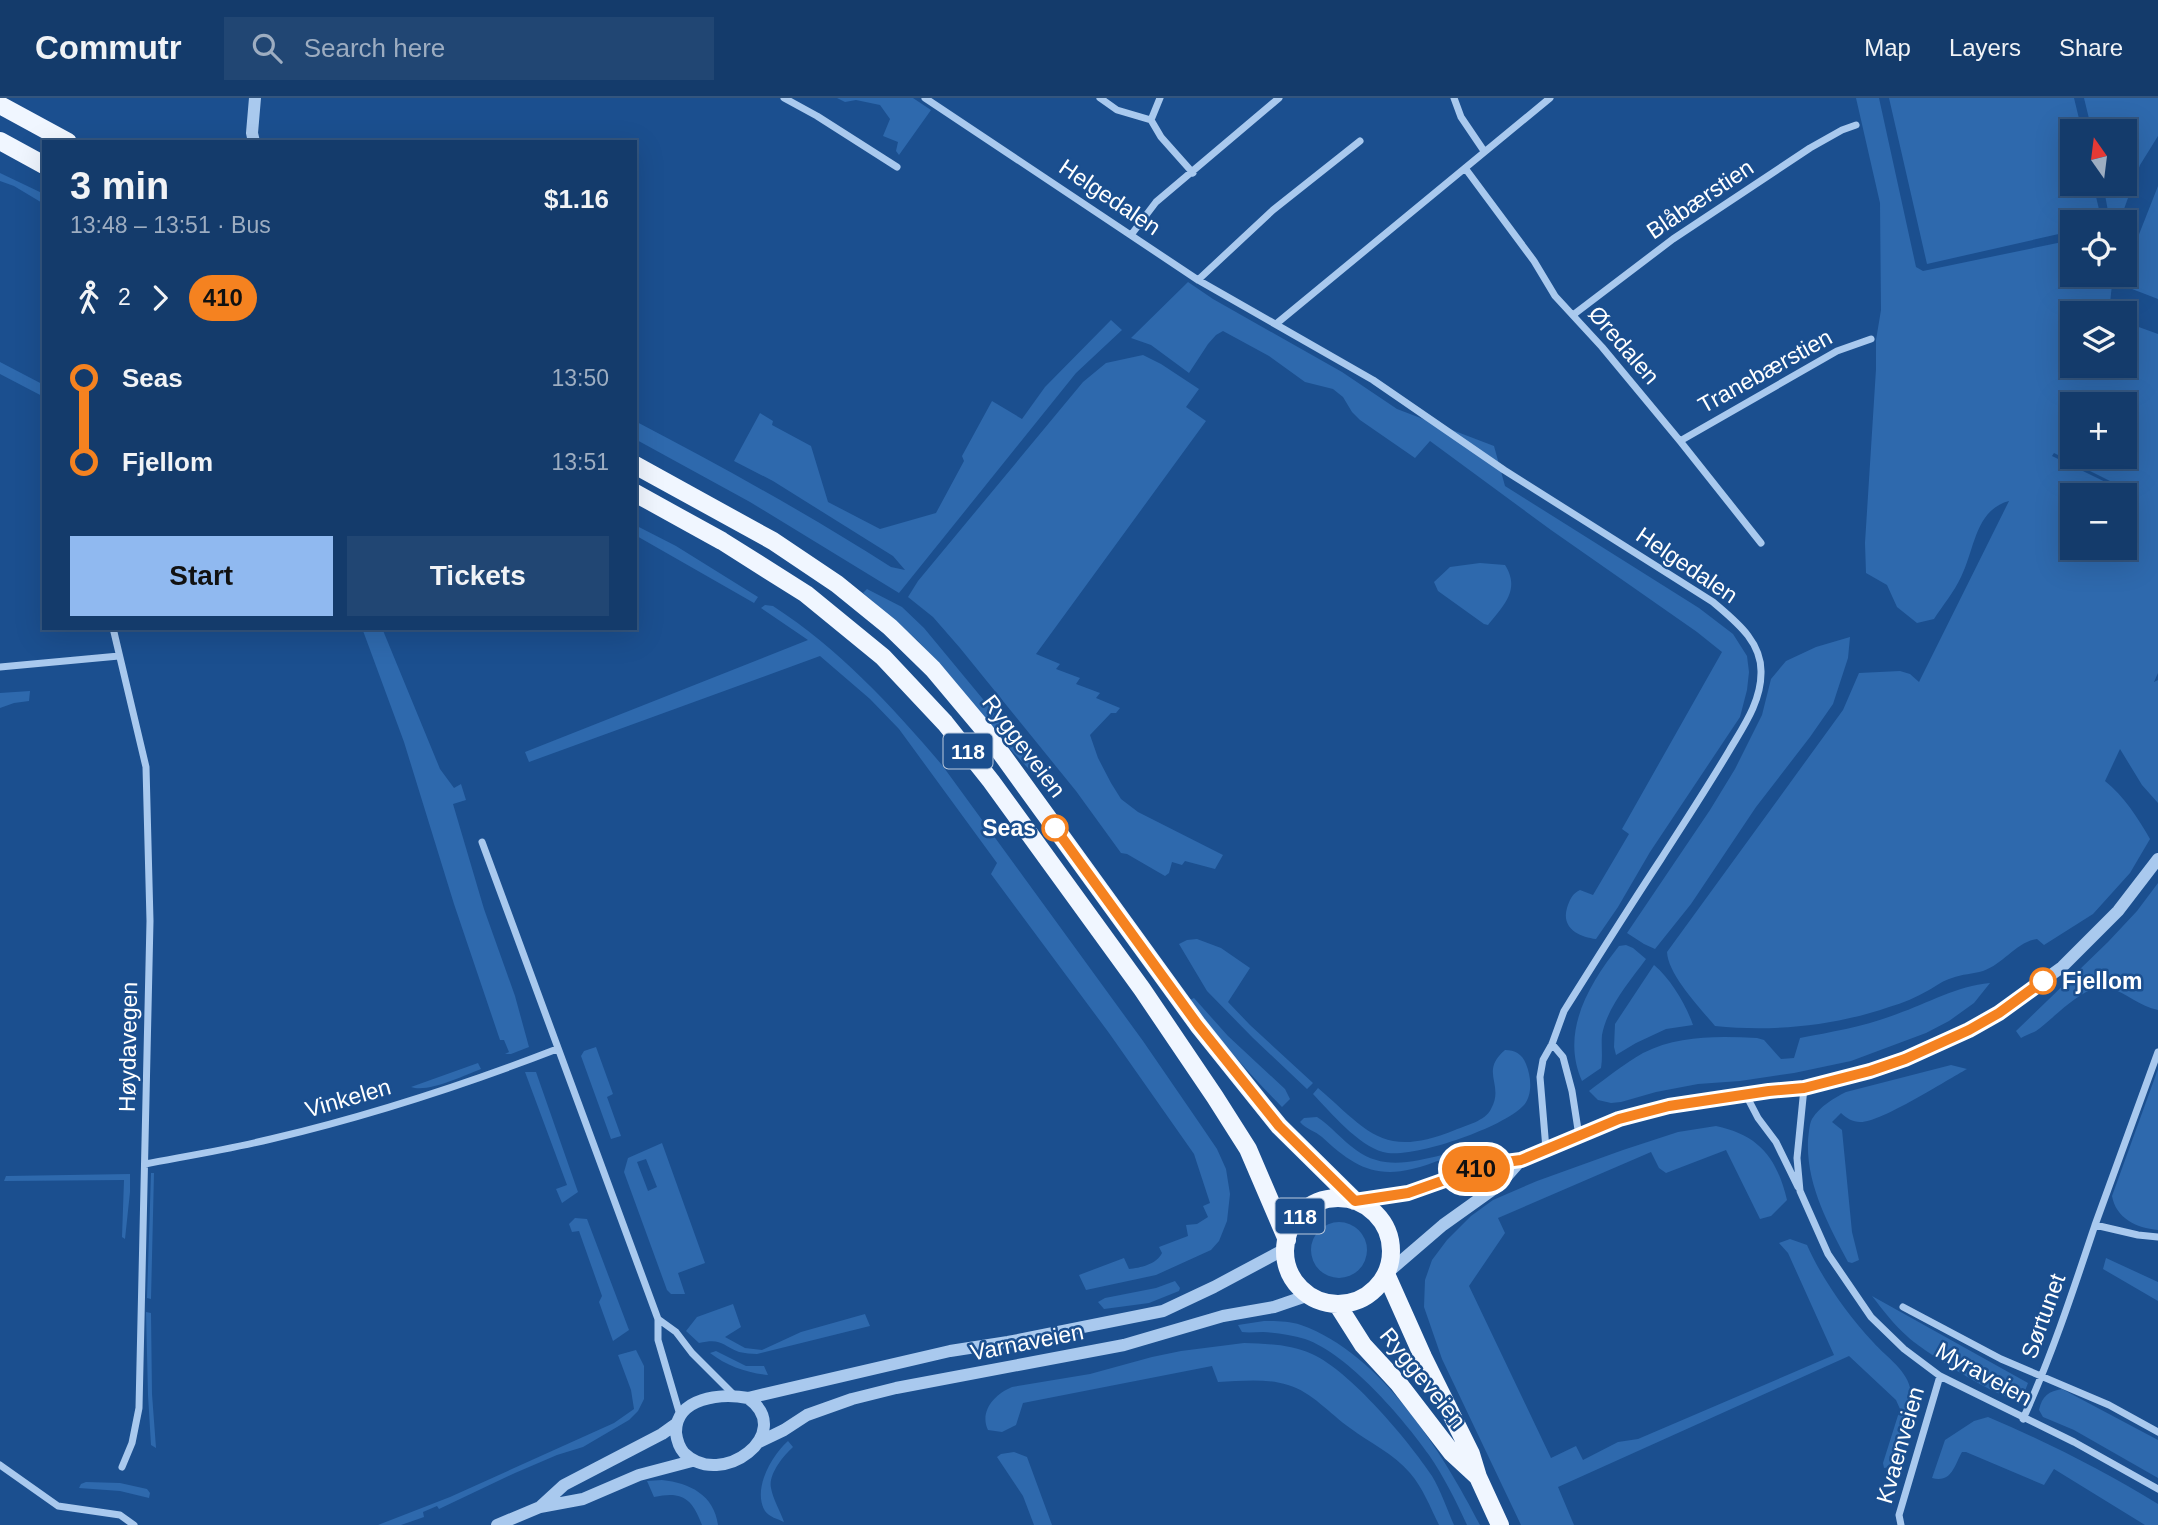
<!DOCTYPE html>
<html lang="en">
<head>
<meta charset="utf-8">
<style>
  body { margin:0; font-family:Arial,sans-serif; background:#214673; color:#f1f3f6; height:100vh; display:flex; flex-direction:column; font-size:26px; white-space:nowrap }
  * { box-sizing:border-box; margin:0 }
  p { font-size:23px; color:#9dadc1 }
  .icon { flex:none; width:38px; height:38px; fill:none; stroke:currentColor; stroke-width:2; stroke-linecap:round; stroke-linejoin:round }
  .map { position:relative; flex:1; overflow:hidden }
  .panel { position:absolute; left:42px; top:42px; width:595px; height:490px; display:flex; flex-direction:column; background:#143b6b; border-radius:0px; box-shadow:0 7px 28px #0002,0 0 0 2px #33557e }
  .panel>* { flex:none }
  .badge { padding:0 14px; border-radius:23px; font-size:24px; line-height:46px }
  .needle { width:46px; rotate:346deg }
  .buttons { position:absolute; left:2060px; top:21px; display:grid; gap:14px }
  .buttons a { display:grid; place-items:center; width:77px; height:77px; border-radius:0px; background:#143b6b; box-shadow:0 7px 28px #0002,0 0 0 2px #33557e; font-size:35px }
  .map>.badge { position:absolute; translate:-50% -50%; box-shadow:0 0 0 4px #fff }
  .legs { display:flex; align-items:center; gap:10px; height:77px; padding:0 28px; font-size:23px }
  .legs p { margin-inline-start:auto }
  .overview { display:flex; align-items:center; justify-content:space-between; height:119px; padding:0 28px }
  h1 { font-size:38px; font-weight:600; line-height:52px }
  .primary-button { display:flex; gap:14px; margin-top:auto; padding:14px 28px }
  .primary-button a { flex:1; height:80px; border-radius:0px; background:#90b9f0; color:#111; font-size:28px; font-weight:600; line-height:80px; text-align:center }
  .primary-button a+a { background:#214673; color:#f1f3f6 }
  ul { padding:0 28px; list-style:none }
  li { display:flex; align-items:center; gap:24px; height:84px; font-size:26px }
  li i { display:grid; place-items:center; width:10px; height:100%; margin:0 9px; background:currentColor }
  li i::after { content:''; width:18px; height:18px; margin:-9px; border:5px solid; border-radius:50%; background:#143b6b }
  li p { margin-inline-start:auto }
  li:first-child i { background:linear-gradient(#0000 50%,currentColor 0) }
  li:last-child i { background:linear-gradient(currentColor 50%,#0000 0) }
  header { display:flex; align-items:center; gap:42px; box-sizing:border-box; height:98px; padding:0 35px; background:#143b6b; border-bottom:2px solid #33557e }
  header strong { font-size:33px }
  nav { display:flex; gap:38px; margin-inline-start:auto; font-size:24px }
  .search { width:490px; height:63px; background:#214673; display:flex; align-items:center; gap:18px; box-sizing:border-box; padding:0 24px; border-radius:0px; color:#9dadc1; font-size:26px }
  .map>svg:first-child { display:block }
  .green { fill:#2e69ad; fill-rule:evenodd }
  .lines { fill:none; stroke-linecap:round; stroke-linejoin:round }
  .minor { stroke:#a9c9ee; stroke-width:7 }
  .tertiary { stroke:#a9c9ee; stroke-width:12 }
  .primary { stroke:#f0f6ff; stroke-width:18 }
  .line-1-casing { stroke:#fff; stroke-width:16 }
  .line-1 { stroke:#f58220; stroke-width:10 }
  .stop-1-dot { fill:#fff; stroke:#f58220; stroke-width:3.5 }
  .labels { text-anchor:middle; dominant-baseline:central; stroke-width:5; stroke-linejoin:round; paint-order:stroke }
  .shield { fill:#1b4f8f; stroke:#bbcadd; stroke-width:2 }
  .shield-label { font-size:21px; font-weight:bold; fill:#fff }
  .street-label { font-size:23px; fill:#fff; stroke:#1b4f8f }
  .stop-label { font-size:23px; font-weight:bold; fill:#fff; stroke:#1b4f8f; text-anchor:end }
</style>
</head>
<body>
<header>
<strong>Commutr</strong>
<div class="search"><svg class="icon" aria-label="search" viewBox="0 0 24 24"><circle cx="10" cy="10" r="6"/><path d="M15 15l6 6"/></svg>Search here</div>
<nav><a>Map</a><a>Layers</a><a>Share</a></nav>
</header>
<div class="map">
<svg width="2158" height="1427" viewBox="0 0 2158 1427">
  <rect width="100%" height="100%" fill="#1b4f8f"/>
  <path class="green" d="M 837,0 L 913,0 L 931,12 L 899,57 L 896,53 L 898,44 L 883,38 L 890,21 L 880,7 L 856,2 L 845,4 Z
    M 1856,0 L 1879,0 L 1916,169 L 1923,173 L 2072,142 L 2072,177 L 2113,177 L 2109,215 L 2072,215 L 2072,268 L 2124,268 L 2125,224 L 2158,236 L 2158,575 L 2154,584 L 2158,582 L 2158,705 L 2142,687 L 2120,651 L 2105,683 C 2124,698 2138,720 2150,741 L 2130,775 L 2093,816 L 2044,847 L 2037,841 C 2016,844 2004,866 1983,873 C 1973,876 1962,876 1952,880 C 1944,882 1936,888 1929,892 C 1917,899 1903,905 1889,909 C 1834,928 1773,934 1715,928 C 1701,911 1668,877 1667,854 L 1843,612 L 1859,575 L 1900,573 L 1910,576 L 1919,584 L 2009,403 C 1975,412 1975,451 1961,479 C 1954,494 1943,507 1934,521 L 1917,525 L 1897,509 L 1887,487 L 1866,475 L 1865,445 L 1876,271 L 1876,242 L 1881,212 L 1880,105 ZM 2072,306 L 2124,306 L 2124,359 L 2072,359 ZM 2054,355 L 2120,388 L 2128,395 L 2052,358 ZM 2072,397 L 2124,397 L 2124,450 L 2072,450 Z
    M 1889,0 L 2074,0 L 2082,33 L 2072,33 L 2072,86 L 2093,86 L 2102,124 L 2072,124 L 2072,133 L 1927,166 Z
    M 2084,0 L 2158,0 L 2158,38 L 2140,67 L 2124,111 L 2126,144 L 2125,147 L 2124,124 L 2110,124 L 2103,86 L 2124,86 L 2124,33 L 2092,33 Z
    M 0,75 L 44,96 L 44,106 L 14,88 L 0,83 Z
    M 2158,88 L 2158,201 L 2119,186 L 2123,177 L 2124,177 L 2125,172 Z
    M 1188,184 L 1213,201 L 1342,274 L 1397,311 L 1494,348 L 1505,388 L 1699,510 L 1733,536 L 1747,558 L 1749,574 L 1747,592 L 1740,619 L 1650,754 L 1618,809 L 1596,841 C 1579,839 1561,830 1567,810 C 1570,801 1572,796 1580,792 L 1593,797 L 1629,736 L 1622,731 L 1722,554 L 1697,534 L 1551,432 L 1430,343 L 1415,360 L 1360,322 L 1352,314 L 1343,299 L 1333,291 L 1305,284 L 1269,258 L 1223,233 L 1216,237 L 1208,246 L 1189,275 L 1151,247 L 1131,240 Z
    M 1111,222 L 1122,232 L 1076,275 L 899,495 L 750,404 L 635,341 L 635,323 C 723,369 808,416 891,469 L 905,472 L 893,458 L 773,383 L 734,363 L 760,315 L 773,323 L 772,327 L 811,348 L 828,404 L 880,431 L 936,415 L 964,363 L 962,358 L 992,303 L 1022,321 L 1045,289 Z
    M 1143,257 L 1161,266 L 1199,291 L 1186,309 L 1206,323 L 1036,556 L 1060,566 L 1056,571 L 1080,580 L 1076,586 L 1100,595 L 1096,600 L 1120,610 L 1116,615 L 1111,615 L 1090,637 L 1098,660 L 1111,685 L 1121,701 L 1138,714 L 1223,757 L 1215,771 L 1185,763 L 1182,767 L 1172,764 L 1169,775 L 1165,778 L 1127,756 L 1121,755 L 1076,693 L 960,550 L 933,519 L 908,499 L 918,483 L 1083,284 L 1106,265 Z
    M 0,264 L 44,287 L 44,299 L 0,276 Z
    M 635,427 L 676,448 L 758,499 L 754,505 L 635,437 Z
    M 1480,465 L 1505,467 C 1521,492 1503,508 1488,527 L 1484,526 L 1438,493 L 1434,484 L 1450,469 Z
    M 867,491 L 902,509 L 924,530 L 1039,669 L 1044,679 L 1043,681 L 1039,682 L 1000,640 L 951,579 L 918,543 L 863,495 Z
    M 765,507 L 773,508 C 839,551 891,607 942,667 L 1143,943 L 1200,1026 L 1217,1051 L 1226,1071 L 1230,1096 L 1227,1123 L 1219,1143 L 1211,1152 L 1156,1177 L 1086,1192 L 1079,1177 L 1124,1160 L 1129,1171 C 1140,1170 1157,1166 1162,1155 L 1159,1149 L 1188,1138 L 1186,1127 L 1197,1126 L 1208,1119 L 1203,1108 L 1210,1105 L 1194,1056 L 1109,935 L 991,776 L 997,765 L 899,631 L 870,601 L 820,558 L 529,664 L 525,654 L 808,542 L 761,510 Z
    M 362,530 L 382,530 L 440,671 L 454,690 L 461,686 L 466,702 L 453,706 L 484,811 L 515,898 L 529,949 L 511,956 L 505,956 L 509,954 L 504,942 L 500,942 L 454,806 L 404,644 Z
    M 1850,539 L 1848,560 L 1833,606 L 1810,639 L 1756,709 L 1691,806 L 1655,851 L 1644,846 L 1627,835 L 1710,712 L 1735,671 L 1762,617 L 1771,581 L 1786,563 L 1816,549 Z
    M 30,593 L 29,603 L 14,605 L 0,610 L 0,595 Z
    M 2158,785 L 2158,912 C 2140,909 2126,894 2109,890 C 2085,884 2055,920 2036,933 C 2032,935 2026,937 2021,940 L 2016,933 L 2108,844 L 2137,813 Z
    M 1197,841 L 1221,850 L 1250,870 L 1228,904 L 1250,927 L 1313,985 L 1307,991 L 1253,940 L 1207,893 L 1179,846 L 1187,842 Z
    M 1626,847 L 1633,850 L 1646,861 C 1630,883 1607,909 1602,937 C 1601,948 1603,959 1601,970 L 1582,983 C 1560,934 1589,886 1619,848 Z
    M 1654,867 C 1671,881 1686,907 1693,927 L 1666,931 L 1636,945 L 1616,957 L 1614,949 L 1615,926 Z
    M 1990,885 L 1974,905 L 1949,923 L 1926,935 L 1851,963 L 1794,975 L 1740,983 L 1698,986 L 1656,994 L 1621,1004 L 1611,1005 L 1598,1002 L 1589,993 C 1606,980 1624,966 1643,955 C 1678,937 1719,938 1757,940 L 1764,942 L 1781,961 L 1794,960 L 1800,940 C 1832,934 1866,928 1897,916 C 1928,905 1957,888 1990,885 Z
    M 1194,900 L 1228,938 L 1285,991 L 1290,1001 L 1282,1009 C 1248,975 1219,941 1190,902 Z
    M 596,949 L 613,996 L 607,999 L 621,1038 L 611,1041 L 581,958 L 584,953 Z
    M 1505,952 C 1515,952 1522,956 1526,966 C 1531,978 1533,996 1524,1007 C 1505,1029 1411,1062 1383,1054 C 1358,1047 1331,1015 1313,996 L 1318,990 C 1369,1034 1383,1061 1455,1032 C 1467,1027 1485,1023 1491,1011 C 1505,986 1479,974 1505,952 Z
    M 478,965 L 481,971 C 463,978 428,995 411,989 Z
    M 1951,967 L 1967,971 C 1947,982 1880,1025 1860,1024 C 1853,1024 1846,1020 1841,1015 L 1832,1024 L 1842,1032 L 1852,1134 L 1859,1162 L 1852,1165 L 1848,1164 C 1828,1126 1806,1086 1808,1042 C 1809,1035 1809,1027 1812,1021 C 1820,1008 1834,1000 1846,994 Z
    M 2158,971 L 2158,1132 C 2136,1130 2116,1120 2112,1098 Z
    M 525,974 L 536,974 L 578,1094 L 562,1105 L 556,1091 L 567,1087 Z
    M 1317,1019 C 1331,1028 1342,1042 1356,1052 C 1383,1072 1412,1064 1442,1057 L 1444,1061 C 1433,1064 1423,1069 1412,1071 C 1373,1081 1350,1065 1322,1039 C 1315,1033 1306,1031 1300,1024 L 1304,1020 Z
    M 1716,1028 C 1759,1037 1777,1060 1787,1102 L 1771,1118 L 1760,1121 L 1726,1052 L 1666,1075 L 1659,1070 L 1651,1054 L 1498,1120 L 1505,1135 L 1469,1188 L 1551,1360 L 1576,1348 L 1583,1362 L 1618,1344 L 1638,1341 L 1834,1257 L 1788,1155 L 1779,1145 L 1790,1141 L 1807,1147 C 1822,1181 1847,1216 1873,1244 C 1887,1260 1908,1272 1911,1294 C 1914,1318 1902,1346 1896,1368 L 1884,1370 L 1883,1365 L 1900,1311 L 1896,1302 L 1849,1258 L 1558,1389 L 1574,1427 L 1521,1427 L 1442,1261 L 1424,1209 L 1425,1182 L 1432,1162 L 1447,1142 L 1471,1118 L 1493,1102 L 1537,1083 L 1623,1052 L 1678,1034 Z
    M 662,1045 L 705,1165 L 678,1175 L 685,1196 L 671,1196 L 667,1192 L 624,1074 L 628,1060 ZM 646,1061 L 657,1089 L 648,1093 L 637,1064 Z
    M 151,1075 L 154,1075 L 151,1201 L 147,1200 Z
    M 130,1076 L 130,1094 L 125,1141 L 122,1139 L 124,1082 L 4,1083 L 6,1078 Z
    M 575,1120 L 587,1121 L 629,1232 L 613,1243 L 599,1204 L 602,1198 L 579,1133 L 572,1134 L 569,1126 Z
    M1311 1152a28 28 0 1 1 56 0a28 28 0 1 1-56 0Z
    M 2106,1160 L 2158,1184 L 2158,1203 L 2103,1171 Z
    M 1175,1183 L 1180,1190 L 1179,1193 L 1149,1205 L 1104,1211 L 1098,1204 L 1105,1200 L 1156,1190 Z
    M 1872,1198 L 2028,1285 L 2023,1298 C 2021,1298 2013,1300 2012,1300 C 1993,1297 1923,1253 1908,1239 C 1894,1227 1883,1212 1872,1198 Z
    M 733,1206 L 741,1229 L 725,1239 L 745,1250 L 762,1252 L 801,1234 L 865,1216 L 870,1228 L 757,1256 C 751,1256 745,1255 739,1254 C 721,1247 722,1240 699,1245 L 686,1233 L 697,1219 Z
    M 146,1214 L 151,1215 L 152,1296 L 156,1350 L 151,1347 L 148,1297 Z
    M 1264,1223 C 1276,1223 1289,1223 1301,1227 C 1381,1255 1443,1355 1480,1427 L 1467,1427 C 1456,1403 1444,1379 1429,1357 C 1403,1320 1348,1256 1305,1241 C 1292,1237 1277,1235 1263,1234 C 1256,1234 1249,1235 1242,1234 L 1238,1227 Z
    M 1244,1245 C 1268,1246 1290,1246 1312,1256 C 1350,1273 1409,1343 1432,1378 C 1441,1393 1447,1411 1454,1427 L 1439,1427 C 1430,1409 1423,1390 1410,1375 C 1394,1356 1370,1345 1350,1330 C 1330,1316 1312,1294 1288,1287 C 1266,1280 1241,1283 1218,1284 L 1212,1268 L 1023,1305 L 1016,1327 L 1002,1334 L 988,1332 C 979,1313 995,1296 1012,1289 L 1090,1276 L 1152,1259 L 1181,1253 Z
    M 636,1252 L 644,1268 L 644,1301 L 638,1313 L 629,1322 L 583,1349 L 557,1357 L 515,1375 L 439,1411 L 437,1408 L 423,1414 L 424,1419 L 401,1427 L 378,1427 L 450,1399 L 614,1325 L 634,1311 L 631,1292 L 618,1257 Z
    M 716,1253 L 746,1268 L 764,1268 L 768,1277 C 747,1275 727,1268 710,1255 Z
    M 2062,1291 L 2158,1342 L 2158,1380 L 2074,1332 L 2043,1319 L 2039,1312 C 2042,1298 2049,1293 2062,1291 Z
    M 1988,1319 C 2047,1344 2104,1373 2158,1406 L 2158,1427 L 2145,1427 L 2054,1371 L 2044,1387 L 1966,1354 L 1962,1354 C 1954,1368 1952,1385 1932,1380 L 1945,1342 L 1974,1323 Z
    M 788,1343 L 793,1349 C 783,1358 768,1377 771,1390 C 773,1401 780,1413 784,1424 C 778,1421 769,1419 765,1413 C 752,1391 772,1357 788,1343 Z
    M 1014,1354 L 1027,1359 L 1052,1427 L 1034,1427 L 1023,1398 L 997,1359 L 1001,1356 Z
    M 662,1382 C 690,1385 714,1397 718,1427 L 702,1427 C 692,1400 682,1393 654,1399 L 647,1383 Z
    M 86,1384 L 120,1385 L 147,1391 L 150,1395 L 149,1400 L 120,1393 L 79,1390 L 81,1386 Z"/>
  <g class="lines">
    <path class="minor" d="M 784,0 L 817,18 L 897,69
      M 925,0 L 1198,182 L 1373,282 L 1504,372 L 1713,504 C 1735,523 1762,543 1761,575 C 1761,604 1743,629 1729,653 C 1707,690 1684,725 1661,761 C 1628,811 1596,862 1564,913 L 1552,946 L 1543,962 L 1540,979 L 1546,1051
      M 1100,0 L 1117,12 L 1151,22
      M 1160,0 L 1151,22 L 1161,39 L 1193,75
      M 1454,0 L 1461,19 L 1484,53
      M 1465,70 L 1534,163 L 1555,198 L 1602,249 L 1680,343 L 1761,445
      M 1131,137 L 1156,104 L 1279,0
      M 1198,182 L 1273,112 L 1360,43
      M 1573,217 L 1673,141 L 1810,50 L 1842,32 L 1856,27
      M 1276,226 L 1550,0
      M 1680,343 L 1837,253 L 1871,241
      M 113,530 L 146,669 L 150,823 L 139,1310 L 132,1345 L 122,1369
      M 0,569 L 119,558
      M 482,744 L 658,1221 L 658,1242 L 680,1317
      M 1552,946 L 1563,959 L 1572,993 L 1579,1038
      M 1804,990 L 1797,1060 L 1800,1093 L 1828,1156 L 1871,1219 L 1904,1251 L 1940,1278 L 2074,1344 L 2158,1391
      M 1746,997 L 1758,1020 L 1776,1044 L 1798,1089
      M 145,1066 C 187,1058 230,1051 271,1041 C 368,1018 464,987 557,951
      M 2095,1127 L 2158,954
      M 1903,1209 L 2001,1261 L 2109,1307 L 2158,1334
      M 658,1221 L 676,1234 L 692,1255 L 734,1297
      M 2023,1321 C 2052,1257 2073,1193 2095,1127 L 2138,1137 L 2158,1139
      M 0,1367 L 58,1408 L 120,1417 L 134,1427
      M 1901,1427 L 1899,1417 L 1940,1278"/>
    <path class="tertiary" d="M 254,44 L 252,35 L 255,0
      M 1355,1103 L 1408,1095 L 1490,1066 L 1521,1062 L 1635,1016 L 1669,1008 L 1701,1002 L 1804,990 L 1870,973 L 1934,949 L 1999,915 L 2062,869 L 2118,813 L 2158,761
      M 1386,1176 L 1443,1127 L 1499,1087 L 1521,1062
      M 748,1300 C 797,1335 721,1392 684,1355 C 679,1349 677,1343 676,1335 C 675,1299 722,1295 748,1300 L 950,1253 L 1008,1244 L 1163,1213 L 1214,1189 L 1285,1151
      M 759,1344 L 784,1332 L 807,1317 L 852,1301 L 896,1290 L 1124,1247 L 1223,1218 L 1274,1209 L 1309,1197
      M 540,1409 L 564,1387 L 662,1336 L 676,1326
      M 497,1427 L 540,1409 L 583,1401 L 639,1377 L 692,1363"/>
    <path class="primary" d="M 0,7 L 68,44
      M 0,43 L 44,67
      M 635,367 L 773,443 L 837,486 L 890,529 L 933,571 L 985,633 L 1198,927 L 1279,1028 L 1355,1103
      M 635,395 L 722,443 L 806,496 L 883,559 L 945,625 L 991,683 L 1142,891 L 1215,999 L 1248,1051 L 1287,1142
      M1285 1153a53 53 0 1 1 106 0a53 53 0 1 1-106 0Z
      M 1386,1176 L 1423,1259 L 1471,1356 L 1478,1379 L 1500,1427
      M 1337,1206 L 1363,1247 L 1399,1286 L 1452,1355 L 1478,1379"/>
  </g>
  <g class="lines">
    <g class="line-1-casing">
      <path id="line-1" d="M 1055,730 L 1198,927 L 1279,1028 L 1355,1103 L 1408,1095 L 1490,1066 L 1521,1062 L 1619,1021 L 1669,1008 L 1769,993 L 1804,990 L 1870,973 L 1905,961 L 1969,932 L 1999,915 L 2043,883"/>
    </g>
    <use href="#line-1" class="line-1"/>
  </g>
  <g class="stop-1-dot">
    <circle cx="1055" cy="730" r="12"/>
    <circle cx="2043" cy="883" r="12"/>
  </g>
  <g class="labels">
    <g class="shield">
      <rect x="943.5" y="635.5" width="49" height="35" rx="5"/>
      <rect x="1275.5" y="1100.5" width="49" height="35" rx="5"/>
    </g>
    <g class="shield-label">
      <text x="968" y="653">118</text>
      <text x="1300" y="1118">118</text>
    </g>
    <g class="street-label">
      <text transform="translate(1110 99) rotate(34)">Helgedalen</text>
      <text transform="translate(1700 101) rotate(-34)">Blåbærstien</text>
      <text transform="translate(1624 247) rotate(49)">Øredalen</text>
      <text transform="translate(1765 273) rotate(-29)">Tranebærstien</text>
      <text transform="translate(1687 467) rotate(34)">Helgedalen</text>
      <text transform="translate(1024 648) rotate(53)">Ryggeveien</text>
      <text transform="translate(128 949) rotate(-89)">Høydavegen</text>
      <text transform="translate(348 1000) rotate(-16)">Vinkelen</text>
      <text transform="translate(2043 1218) rotate(-70)">Sørtunet</text>
      <text transform="translate(1027 1244) rotate(-11)">Varnaveien</text>
      <text transform="translate(1984 1276) rotate(29)">Myraveien</text>
      <text transform="translate(1423 1280) rotate(51)">Ryggeveien</text>
      <text transform="translate(1900 1347) rotate(-74)">Kvaenveien</text>
    </g>
    <g class="stop-label">
      <text x="1036" y="730">Seas</text>
      <text x="2062" y="883" text-anchor="start">Fjellom</text>
    </g>
  </g>
</svg>
<div class="buttons">
<a><svg class="needle" viewBox="-14 -14 28 28"><path d="M0-13l5 13h-10z" fill="#e53935"/><path d="M0 13l5-13h-10z" fill="#9dadc1"/></svg></a>
<a><svg class="icon" aria-label="locate" viewBox="0 0 24 24"><circle cx="12" cy="12" r="6"/><path d="M12 2v4M12 18v4M2 12h4M18 12h4"/></svg></a>
<a><svg class="icon" aria-label="layers" viewBox="0 0 24 24"><path d="M12 4l9 5-9 5-9-5zM3 14l9 5 9-5"/></svg></a>
<a>+</a>
<a>−</a>
</div>
<b class="badge" style="left:1476px;top:1071px;background:#f58220;color:#111">410</b>
<section class="panel">
<div class="overview"><div><h1>3 min</h1><p>13:48 – 13:51 · Bus</p></div><b>$1.16</b></div>
<div class="legs"><svg class="icon" aria-label="walk" viewBox="0 0 24 24"><circle cx="13" cy="4" r="2"/><path d="M13 8l-2 6 4 7M11 14l-3 7M7 12l3-4h3l4 4"/></svg>2<svg class="icon" aria-label="forward" viewBox="0 0 24 24"><path d="M9 5l7 7-7 7"/></svg><b class="badge" style="background:#f58220;color:#111">410</b></div>
<ul>
<li><i style="color:#f58220"></i><b>Seas</b><p>13:50</p></li>
<li><i style="color:#f58220"></i><b>Fjellom</b><p>13:51</p></li>
</ul>
<div class="primary-button"><a>Start</a><a>Tickets</a></div>
</section>
</div>
</body>
</html>
